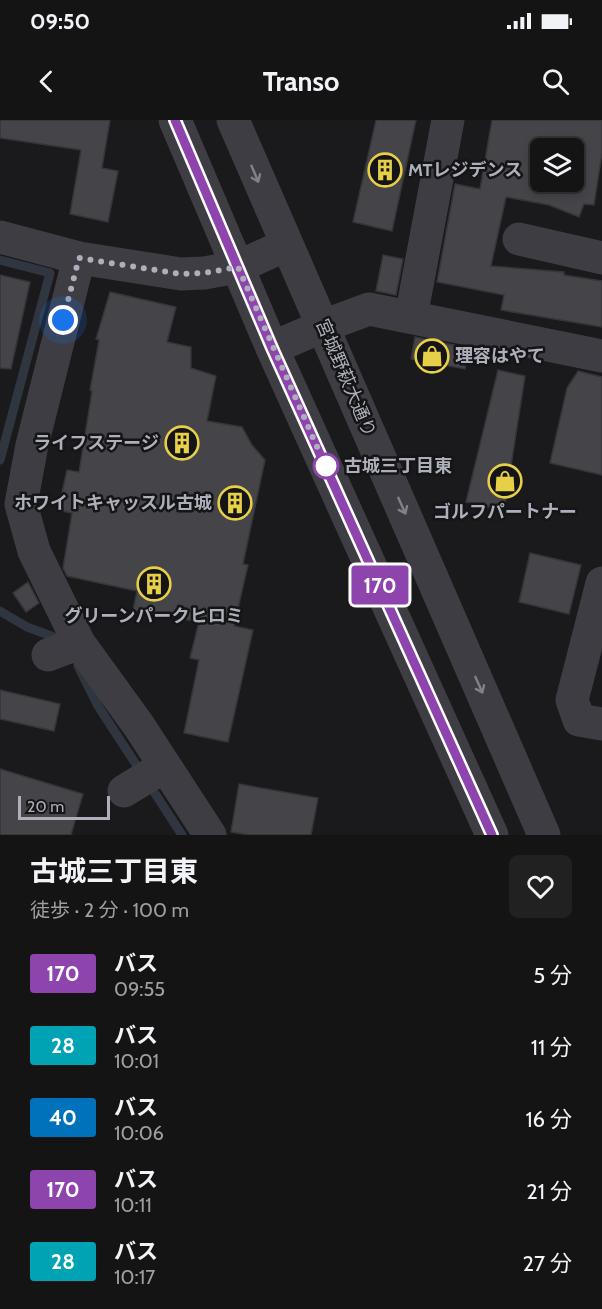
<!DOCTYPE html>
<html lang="ja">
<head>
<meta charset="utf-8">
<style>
  body { margin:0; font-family:Cabin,"Noto Sans JP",sans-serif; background:#212122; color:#f1f3f6; height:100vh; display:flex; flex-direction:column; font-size:22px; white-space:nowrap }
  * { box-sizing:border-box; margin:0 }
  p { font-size:20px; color:#9d9ea0 }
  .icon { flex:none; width:33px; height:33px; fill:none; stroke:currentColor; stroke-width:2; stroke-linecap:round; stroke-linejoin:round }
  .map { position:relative; height:715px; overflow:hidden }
  .sheet { display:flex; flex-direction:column; background:#141415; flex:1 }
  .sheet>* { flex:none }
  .badge { padding:0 12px; border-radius:4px; font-size:21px; line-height:39px }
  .controls { position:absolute; left:530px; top:18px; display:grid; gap:12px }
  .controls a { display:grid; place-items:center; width:54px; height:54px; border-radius:9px; background:#141415; box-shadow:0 3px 9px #0003,0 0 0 2px #333334; font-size:30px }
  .scale { position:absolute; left:18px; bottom:15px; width:92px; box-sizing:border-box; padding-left:6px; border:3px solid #adafba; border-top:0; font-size:16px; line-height:21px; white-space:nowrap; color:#adafba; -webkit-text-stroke:4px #151517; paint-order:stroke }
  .you { position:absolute; width:30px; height:30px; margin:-15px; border:4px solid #fff; border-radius:50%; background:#1a73e8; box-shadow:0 0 0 9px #1a73e833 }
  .map>.badge { position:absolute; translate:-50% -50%; box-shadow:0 0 0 3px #fff }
  .round { display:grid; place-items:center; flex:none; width:63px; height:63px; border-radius:9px; background:#212122 }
  .overview { display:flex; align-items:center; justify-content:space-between; height:102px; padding:0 30px }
  h1 { font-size:28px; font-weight:700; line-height:45px }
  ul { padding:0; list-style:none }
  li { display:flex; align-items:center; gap:18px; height:72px; padding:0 30px }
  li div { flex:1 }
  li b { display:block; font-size:22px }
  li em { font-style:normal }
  li .badge { min-width:66px; font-weight:700; text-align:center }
  .status { display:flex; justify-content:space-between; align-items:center; height:42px; padding:0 30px; background:#141415; direction:ltr }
  .status svg { height:16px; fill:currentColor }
  header { display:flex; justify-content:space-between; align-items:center; height:78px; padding:0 30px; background:#141415; font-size:27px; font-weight:700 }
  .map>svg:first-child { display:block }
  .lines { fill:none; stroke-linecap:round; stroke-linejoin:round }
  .stream { stroke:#30363f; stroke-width:9 }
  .building { fill:#444449; stroke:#353438; stroke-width:1.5; fill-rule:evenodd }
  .minor { stroke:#3d3d43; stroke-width:33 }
  .oneway { stroke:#80818a }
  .line-casing { stroke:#fff; stroke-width:14 }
  .line { stroke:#8e44ad; stroke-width:9 }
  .walk { stroke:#adafba; stroke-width:6; stroke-dasharray:0 10.8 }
  .stop-dot { fill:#fff; stroke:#8e44ad; stroke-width:3 }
  .labels { text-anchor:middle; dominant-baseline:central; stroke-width:5; stroke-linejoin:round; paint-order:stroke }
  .poi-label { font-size:18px; font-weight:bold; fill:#adafba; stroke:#151517; text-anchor:start }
  .street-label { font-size:18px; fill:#adafba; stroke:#151517 }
  .stop-label { font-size:18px; font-weight:bold; fill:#adafba; stroke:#151517; text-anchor:start }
</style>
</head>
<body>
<div class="status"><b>09:50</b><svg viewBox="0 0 49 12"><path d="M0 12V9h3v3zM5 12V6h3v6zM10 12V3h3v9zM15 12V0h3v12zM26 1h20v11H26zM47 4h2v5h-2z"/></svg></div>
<header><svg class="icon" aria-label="back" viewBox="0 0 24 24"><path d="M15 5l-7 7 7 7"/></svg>Transo<svg class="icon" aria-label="search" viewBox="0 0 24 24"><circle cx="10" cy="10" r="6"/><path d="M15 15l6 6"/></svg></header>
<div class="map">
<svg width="602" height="715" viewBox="0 0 602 715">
  <rect width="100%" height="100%" fill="#1a1a1c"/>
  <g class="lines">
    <path class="stream" d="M 0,140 L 50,153 L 0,340
      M 0,491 L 27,507 L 62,520
      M 78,546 L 98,586 L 182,715"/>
  </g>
  <path class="building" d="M 0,0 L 110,0 L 102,48 L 118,51 L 108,102 L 70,94 L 81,30 L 0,18 Z
    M 376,0 L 416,0 L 392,111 L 353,102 Z
    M 492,0 L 602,0 L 602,33 L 594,85 L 584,84 L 579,97 L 549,85 L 506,77 L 491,146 L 564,152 L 564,155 L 602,161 L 602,207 L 501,190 L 504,175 L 437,162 L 455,64 L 480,69 ZM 540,28 L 573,28 L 573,62 L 540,62 Z
    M 383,135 L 403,139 L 396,175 L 376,171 Z
    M 0,155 L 30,162 L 11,249 L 0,248 Z
    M 110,172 L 176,187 L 167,222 L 191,227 L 191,248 L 216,256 L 207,301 L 242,307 L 252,325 L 265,340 L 243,444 L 248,445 L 234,506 L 253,510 L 228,622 L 184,613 L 199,540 L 190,538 L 199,502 L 133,490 L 137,471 L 67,456 L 63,448 L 72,393 L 58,390 L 67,350 L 79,352 L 92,271 L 90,270 L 99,220 L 96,219 Z
    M 415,217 L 469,228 L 465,249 L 411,239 Z
    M 498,250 L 525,256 L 504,391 L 466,382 Z
    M 578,251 L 602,257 L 602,355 L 550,343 L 567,268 Z
    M 530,433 L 581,445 L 569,494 L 519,482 Z
    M 28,462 L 39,483 L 26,492 L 13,473 Z
    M 0,570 L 60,584 L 54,611 L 0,599 Z
    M 0,649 L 83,674 L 71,715 L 0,715 Z
    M 239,664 L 318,678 L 311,715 L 249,715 L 231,712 Z"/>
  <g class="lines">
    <path class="minor" d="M 175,0 L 272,228 L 492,715
      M 233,0 L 544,715
      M 0,117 L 79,138 L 181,154 L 204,153 L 238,147 L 286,125
      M 519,119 L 602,138
      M 79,138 L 32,325 L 21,384 L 34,431 L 79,523 L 139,606 L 210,715
      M 411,197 L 448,0
      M 272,228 L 323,206 L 369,189 L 602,236
      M 602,463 L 572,580 L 579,600 L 602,604
      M 48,535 L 79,523
      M 124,671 L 165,646"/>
  </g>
  <defs><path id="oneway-shaft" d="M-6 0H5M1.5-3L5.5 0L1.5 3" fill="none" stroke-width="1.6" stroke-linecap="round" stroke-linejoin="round" transform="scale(1.5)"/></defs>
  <g class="oneway">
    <use href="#oneway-shaft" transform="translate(255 54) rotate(67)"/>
    <use href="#oneway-shaft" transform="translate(402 386) rotate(66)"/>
    <use href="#oneway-shaft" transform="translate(479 565) rotate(66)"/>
  </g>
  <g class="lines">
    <g class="line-casing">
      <path id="line" d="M 175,0 L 272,228 L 492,715"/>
    </g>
    <use href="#line" class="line"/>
    <path class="walk" d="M 63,200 L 79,138 L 181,154 L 204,153 L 238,147 L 329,354 L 326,346"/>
  </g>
  <defs>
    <g id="building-ring" transform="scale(1.725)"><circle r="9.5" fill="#151517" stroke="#e7cf47" stroke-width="1.5"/><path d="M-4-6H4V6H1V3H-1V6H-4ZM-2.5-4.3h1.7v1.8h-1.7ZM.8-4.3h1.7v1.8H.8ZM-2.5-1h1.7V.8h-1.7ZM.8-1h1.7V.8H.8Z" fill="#e7cf47"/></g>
    <g id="shop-ring" transform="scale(1.725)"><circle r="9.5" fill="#151517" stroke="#e7cf47" stroke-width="1.5"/><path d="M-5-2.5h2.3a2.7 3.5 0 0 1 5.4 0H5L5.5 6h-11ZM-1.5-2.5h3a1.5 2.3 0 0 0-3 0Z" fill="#e7cf47"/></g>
  </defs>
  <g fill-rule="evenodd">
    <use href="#building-ring" x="385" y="50"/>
    <use href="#shop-ring" x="432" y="236"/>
    <use href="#building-ring" x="182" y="323"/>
    <use href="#shop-ring" x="505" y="361"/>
    <use href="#building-ring" x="235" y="383"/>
    <use href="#building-ring" x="154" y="464"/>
  </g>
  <circle class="stop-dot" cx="326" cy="346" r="12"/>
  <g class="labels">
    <g class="poi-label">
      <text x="408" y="50">MTレジデンス</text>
      <text x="455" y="236">理容はやて</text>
      <text x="159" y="323" text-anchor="end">ライフステージ</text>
      <text x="212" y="383" text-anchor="end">ホワイトキャッスル古城</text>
      <text x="505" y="392" text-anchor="middle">ゴルフパートナー</text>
      <text x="154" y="496" text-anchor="middle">グリーンパークヒロミ</text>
    </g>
    <g class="street-label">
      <text transform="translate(346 258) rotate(67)">宮城野萩大通り</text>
    </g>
    <g class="stop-label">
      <text x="344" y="346">古城三丁目東</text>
    </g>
  </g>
</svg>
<div class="controls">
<a><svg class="icon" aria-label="layers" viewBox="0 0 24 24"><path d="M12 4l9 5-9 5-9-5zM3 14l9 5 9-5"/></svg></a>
</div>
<div class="scale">20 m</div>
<div class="you" style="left:63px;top:200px"></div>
<b class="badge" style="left:380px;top:465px;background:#8e44ad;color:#fff">170</b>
</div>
<section class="sheet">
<div class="overview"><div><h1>古城三丁目東</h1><p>徒歩 · 2 分 · 100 m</p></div><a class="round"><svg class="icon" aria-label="heart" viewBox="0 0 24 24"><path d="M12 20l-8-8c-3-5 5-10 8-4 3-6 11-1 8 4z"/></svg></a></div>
<ul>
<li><span class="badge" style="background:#8e44ad;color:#fff">170</span><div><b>バス</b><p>09:55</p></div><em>5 分</em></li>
<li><span class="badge" style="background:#00a3b4;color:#fff">28</span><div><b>バス</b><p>10:01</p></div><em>11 分</em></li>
<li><span class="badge" style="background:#0072bc;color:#fff">40</span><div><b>バス</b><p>10:06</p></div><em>16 分</em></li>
<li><span class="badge" style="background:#8e44ad;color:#fff">170</span><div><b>バス</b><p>10:11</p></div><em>21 分</em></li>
<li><span class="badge" style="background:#00a3b4;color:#fff">28</span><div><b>バス</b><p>10:17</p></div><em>27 分</em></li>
</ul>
</section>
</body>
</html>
